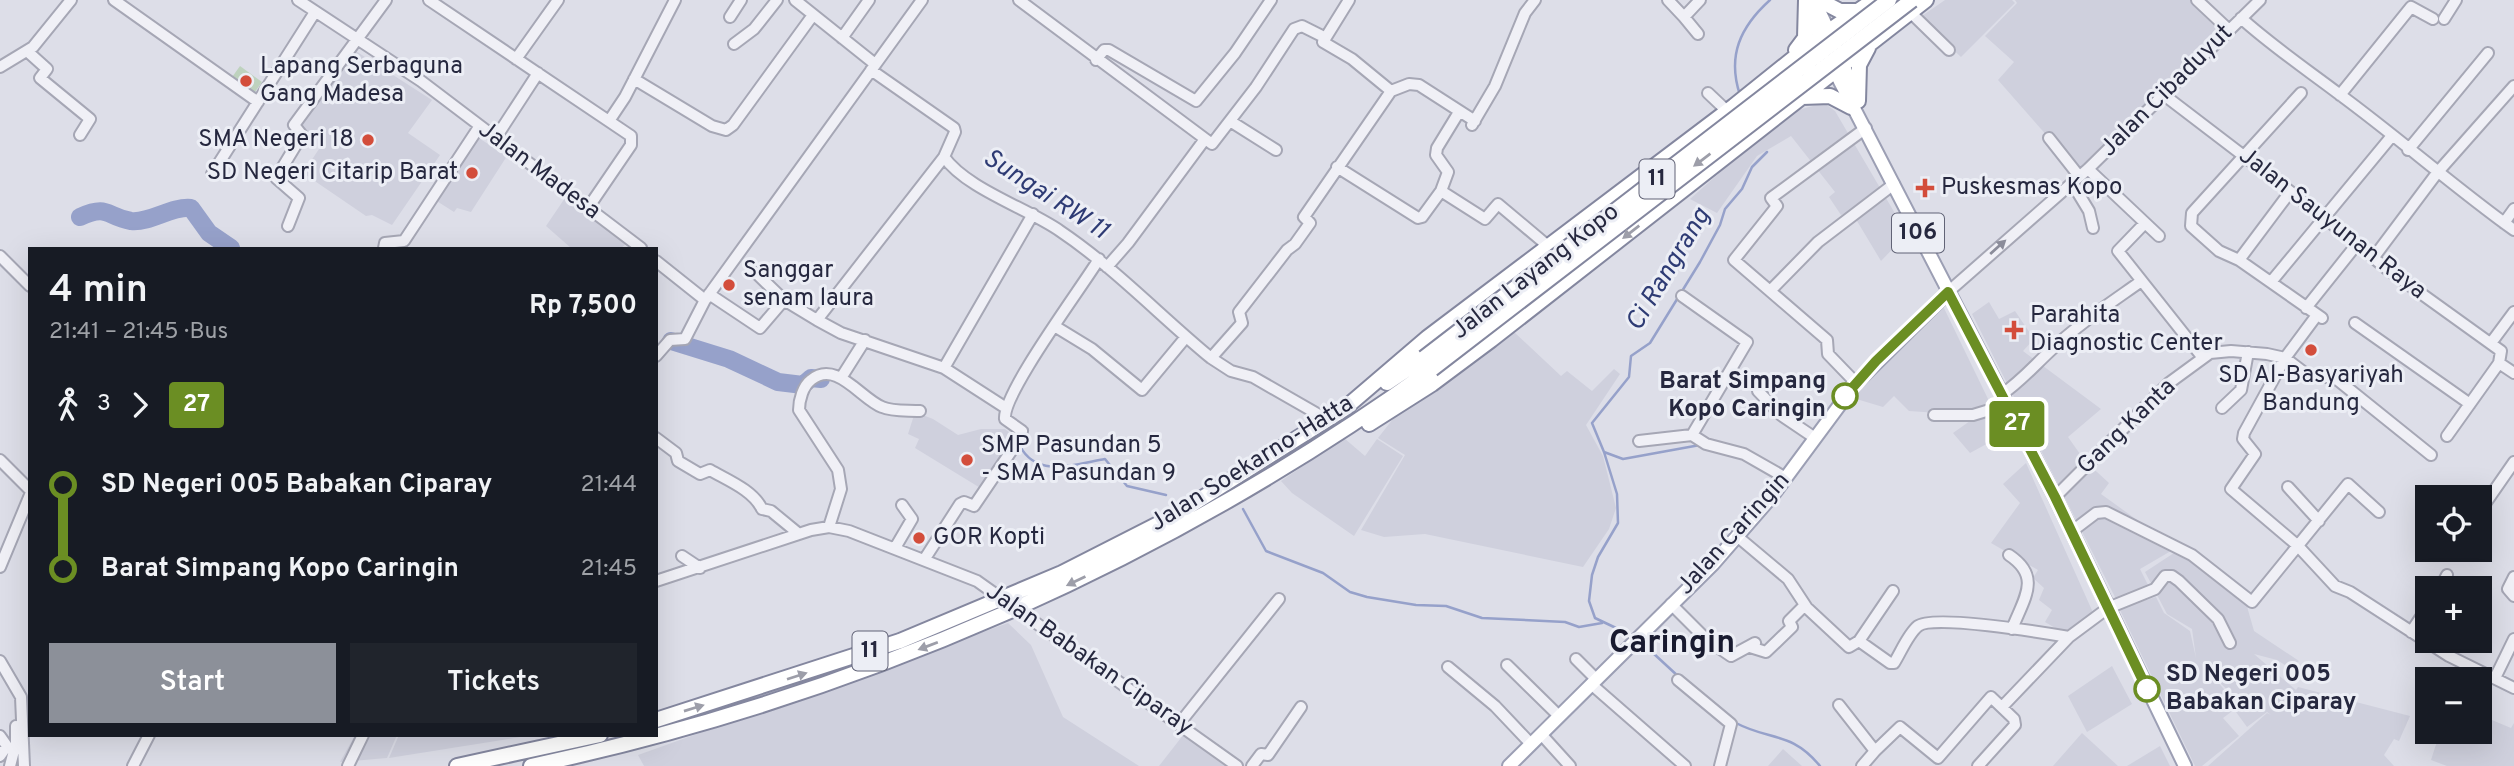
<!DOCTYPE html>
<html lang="en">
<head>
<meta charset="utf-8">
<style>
  body { margin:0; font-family:Overpass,sans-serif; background:#20242c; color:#f1f3f6; height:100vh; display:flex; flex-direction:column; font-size:26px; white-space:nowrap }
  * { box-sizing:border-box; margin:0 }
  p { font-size:23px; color:#9ea1a6 }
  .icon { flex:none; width:38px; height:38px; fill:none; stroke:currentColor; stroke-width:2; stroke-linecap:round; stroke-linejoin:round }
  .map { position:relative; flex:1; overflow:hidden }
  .sheet { position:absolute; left:28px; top:247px; width:630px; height:490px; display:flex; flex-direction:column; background:#171b24; border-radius:0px; box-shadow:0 7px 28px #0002 }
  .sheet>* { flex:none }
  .badge { padding:0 14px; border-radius:5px; font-size:24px; line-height:46px }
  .controls { position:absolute; left:2415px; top:485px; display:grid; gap:14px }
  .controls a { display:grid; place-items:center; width:77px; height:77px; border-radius:0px; background:#171b24; box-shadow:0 7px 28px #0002; font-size:35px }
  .map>.badge { position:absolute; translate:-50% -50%; box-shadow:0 0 0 4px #fff }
  .legs { display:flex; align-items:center; gap:10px; height:77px; padding:0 21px; font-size:23px }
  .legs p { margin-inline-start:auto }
  .head { display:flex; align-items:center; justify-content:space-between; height:119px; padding:0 21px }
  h1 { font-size:38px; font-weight:600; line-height:52px }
  .button { display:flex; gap:14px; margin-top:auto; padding:14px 21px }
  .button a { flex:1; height:80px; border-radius:0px; background:#8c9099; color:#fff; font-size:28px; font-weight:600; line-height:80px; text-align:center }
  .button a+a { background:#20242c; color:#f1f3f6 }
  ul { padding:0 21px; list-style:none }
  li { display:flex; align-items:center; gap:24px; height:84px; font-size:26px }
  li i { display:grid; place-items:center; width:10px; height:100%; margin:0 9px; background:currentColor }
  li i::after { content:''; width:18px; height:18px; margin:-9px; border:5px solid; border-radius:50%; background:#171b24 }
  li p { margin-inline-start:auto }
  li:first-child i { background:linear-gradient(#0000 50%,currentColor 0) }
  li:last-child i { background:linear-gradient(currentColor 50%,#0000 0) }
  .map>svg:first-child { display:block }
  .built { fill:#cfd0dd }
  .green { fill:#bed2be }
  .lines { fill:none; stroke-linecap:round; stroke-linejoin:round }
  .stream { stroke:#96a1ca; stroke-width:2.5 }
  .river { stroke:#96a1ca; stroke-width:18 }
  .minor-casing { stroke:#a6a7b5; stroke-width:14 }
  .major-casing { stroke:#9c9fb4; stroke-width:16 }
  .highway-casing { stroke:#84879f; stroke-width:18 }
  .minor { stroke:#f0f0f6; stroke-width:10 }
  .major { stroke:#fff; stroke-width:12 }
  .highway { stroke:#fff; stroke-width:14 }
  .highway-bridge-casing { stroke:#84879f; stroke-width:18; stroke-linecap:butt }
  .highway-bridge { stroke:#fff; stroke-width:14 }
  .oneway { fill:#9d9ea9 }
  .oneway2 { fill:#8b8c9a }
  .line-1-casing { stroke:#fff; stroke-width:16 }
  .line-1 { stroke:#6b8e23; stroke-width:10 }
  .poi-dot { fill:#d34d3b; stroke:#eceef5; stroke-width:2.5 }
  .stop-1-dot { fill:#fff; stroke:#6b8e23; stroke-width:3.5 }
  .labels { text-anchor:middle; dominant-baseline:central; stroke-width:6; stroke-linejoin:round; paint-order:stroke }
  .shield { fill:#eceef5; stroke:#616376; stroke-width:2 }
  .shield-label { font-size:23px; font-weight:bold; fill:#26283f }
  .poi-label { font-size:24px; fill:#26283f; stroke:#eceef5; text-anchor:start }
  .street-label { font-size:24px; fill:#26283f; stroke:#eceef5 }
  .stop-label { font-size:24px; font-weight:bold; fill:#26283f; stroke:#eceef5; text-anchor:end }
  .water-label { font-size:26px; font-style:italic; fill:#2e3b74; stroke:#eceef5 }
  .district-label { font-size:32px; font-weight:bold; fill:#181a2f; stroke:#eceef5 }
</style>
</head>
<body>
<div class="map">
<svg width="2514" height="766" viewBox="0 0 2514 766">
  <rect width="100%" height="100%" fill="#dddee8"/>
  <path class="built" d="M 1945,0 L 2012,0 L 2015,3 L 1961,57 L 1919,18 Z
    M 2015,0 L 2203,0 L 2224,21 L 2133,117 L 2077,170 L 1998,80 L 2014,62 L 1985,36 L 2017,3 Z
    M 351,48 L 432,100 L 408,133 L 440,155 L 392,225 L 372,215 L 366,216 L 303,173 L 323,143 L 297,125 Z
    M 1824,103 L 1835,111 L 1907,234 L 1881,261 L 1851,211 L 1841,215 L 1829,197 L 1835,192 L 1791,136 L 1757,156 L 1717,213 L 1690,199 L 1787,113 Z
    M 474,135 L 507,156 L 471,212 L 457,208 L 454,212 L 432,198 Z
    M 565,198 L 626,244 L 621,248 L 571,248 L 546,226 Z
    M 1989,302 L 1999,319 L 2015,311 L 2034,339 L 2023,351 L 2101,409 L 2068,437 L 2085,461 L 2109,483 L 2101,494 L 2176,548 L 2140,569 L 2152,593 L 2118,603 L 1972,314 Z
    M 1942,304 L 2005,434 L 1970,453 L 1953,433 L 1970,421 L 1967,415 L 1909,411 L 1894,396 L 1883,407 L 1853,398 Z
    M 1513,331 L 1561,376 L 1567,371 L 1592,391 L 1614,369 L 1620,374 L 1586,425 L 1603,456 L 1616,508 L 1609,529 L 1583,567 L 1425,534 L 1384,537 L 1361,530 L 1405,455 L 1378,438 L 1411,396 Z
    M 915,412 L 933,419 L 958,435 L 981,429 L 1005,429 L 1011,434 L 1012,439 L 982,489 L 915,448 L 919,439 L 908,434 Z
    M 1344,438 L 1365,456 L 1377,439 L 1403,456 L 1354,536 L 1292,493 L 1281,481 Z
    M 2026,463 L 2095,617 L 2062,632 L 2045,622 L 2052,610 L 2039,600 L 2044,588 L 2033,578 L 2038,570 L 1991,543 L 2020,503 L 2003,484 Z
    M 2180,549 L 2246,603 L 2254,631 L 2299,661 L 2291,669 L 2277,660 L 2254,654 L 2296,690 L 2298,687 L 2410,716 L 2399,741 L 2394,739 L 2384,755 L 2394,766 L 2208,766 L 2267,713 L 2271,715 L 2267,712 L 2247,727 L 2236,712 L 2242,705 L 2198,660 L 2239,706 L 2223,718 L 2239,736 L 2202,766 L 2195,766 L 2119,608 L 2156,597 L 2164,613 L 2190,631 L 2196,658 L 2192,629 L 2167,614 L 2145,572 Z
    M 1008,623 L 1031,645 L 1063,717 L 1139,766 L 644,766 L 638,755 Z
    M 2112,666 L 2132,704 L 2087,732 L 2068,696 Z
    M 2480,715 L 2511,728 L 2514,723 L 2514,766 L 2447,766 L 2431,760 L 2440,732 L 2480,732 Z
    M 2082,733 L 2118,766 L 2053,766 Z
    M 1184,734 L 1229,766 L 1159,766 Z
    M 355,735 L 397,735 L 387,758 L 340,762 Z
    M 399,735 L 533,735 L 389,758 Z
    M 2160,746 L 2170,766 L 2127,766 Z
    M 1783,749 L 1802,766 L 1768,766 Z"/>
  <path class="green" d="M 240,66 L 262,82 L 252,96 L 230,80 Z"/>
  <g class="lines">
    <path class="stream" d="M 1740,95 C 1727,56 1740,27 1770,0
      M 1020,446 C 1037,479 1076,464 1105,459 L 1127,486 L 1166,495
      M 1604,452 L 1623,459 L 1700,445
      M 1243,509 L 1266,551 L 1323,573 L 1350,592 L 1367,597 L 1416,605 L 1446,606 L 1482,618 L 1565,622 L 1579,627 L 1602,623
      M 1635,637 L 1595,618 L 1589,601 L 1592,575 L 1598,557 L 1618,523 L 1617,494 L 1604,452 L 1592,423 L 1629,377 L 1631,356 L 1650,343 L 1700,262 L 1720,225 L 1725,209 L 1742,189 L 1752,167 L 1767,152
      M 1640,641 L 1679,677
      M 1736,723 C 1770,741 1791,731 1820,766"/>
    <path class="river" d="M 80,217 C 109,204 106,217 131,221 C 151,223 171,206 191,208 L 209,233 L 231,248
      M 671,341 L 729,359 L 778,382 L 803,385 L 811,378 L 821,379"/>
    <g class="minor-casing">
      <path id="minor" d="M 114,0 L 258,102
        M 298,0 L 421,81 L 641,248
        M 429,0 L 631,136 L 631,145 L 588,208
        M 795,0 L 875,64
        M 1019,0 L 1212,144 L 1256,87 L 1294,29 L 1302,26 L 1324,37
        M 1349,0 L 1323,42 L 1352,59 L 1391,91
        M 1668,0 L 1684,17 L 1700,0
        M 2197,0 L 2229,30
        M 1910,12 L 1949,50
        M 730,17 L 741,0
        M 1684,17 L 1698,34
        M 2241,18 C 2272,46 2306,69 2339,94 C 2399,138 2454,187 2514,230
        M 2444,19 L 2456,0
        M 842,38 L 869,0
        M 734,44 L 754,29 L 777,0
        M 27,51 L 47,69 L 40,78 L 90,119 L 80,135
        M 516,59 L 558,0
        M 1096,60 L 1104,50 L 1109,50 L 1196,101 L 1235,53 L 1271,0
        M 0,67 L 33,47 L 71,0
        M 871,70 L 954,128 L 955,132 L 944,157 C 967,189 1027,208 1060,231 C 1115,268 1160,316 1211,358 L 1231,371 L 1253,377 L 1328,420
        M 634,79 L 712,126 L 726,130 L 733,125 L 813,15
        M 1708,93 L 1727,111
        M 2301,93 L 2192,213 L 2191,226 L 2219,251 L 2239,260 L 2322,318
        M 2164,95 L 2325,218 L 2387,269 L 2501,351
        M 2340,95 L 2411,7 L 2433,19
        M 609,121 L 625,97 L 675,0
        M 1230,121 L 1276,150
        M 1472,125 L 1495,86 L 1525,13 L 1535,0
        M 2049,138 L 2079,176
        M 495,139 L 538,73
        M 2408,150 L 2488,53
        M 1337,167 L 1418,218 L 1422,217 L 1441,191 L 1448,172 L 1436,155 L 1437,148 L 1459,112
        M 2088,169 L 2159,236
        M 212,174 L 315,12
        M 2072,183 L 2089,211 L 2093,228
        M 1441,191 L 1485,219 L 1498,204 L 1548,246
        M 2145,223 L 2118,251 L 2203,358
        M 2504,223 L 2514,209
        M 288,226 L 299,198 L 276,178 L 302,135 L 294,125 L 386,0
        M 384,248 L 385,243 L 404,241 L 479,127
        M 0,256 L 30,286
        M 2374,257 L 2437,173 L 2514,86
        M 2239,260 L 2290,192
        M 656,261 L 705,300
        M 1107,267 L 1128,243 L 1205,139
        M 756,273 L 784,300 L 817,320 L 841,333 L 944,368 L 1006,408
        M 2271,282 L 2391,137
        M 1770,291 L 1818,242 L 1894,184
        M 1948,292 L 2088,169 L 2260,0
        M 709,294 L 760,328 L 784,300
        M 1682,296 L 1747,342 L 1692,435 L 1706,444 L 1744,454 L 1786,478
        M 2306,308 L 2357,244
        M 2317,315 L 2285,358 L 2244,433 L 2243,439 L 2255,454 L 2231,489 L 2297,545 L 2335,586 L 2350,592 L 2449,656 L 2514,688
        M 817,320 L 944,157
        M 2355,323 L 2470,404
        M 1056,327 L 1092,349 L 1142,390 L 1186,337
        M 2491,343 L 2514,312
        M 656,356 L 670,340 L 685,339 L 705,300 L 922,0
        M 1211,358 L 1242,323 L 1239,312 L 1287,250 L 1295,244 L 1310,223 L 1304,217 L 1391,91 L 1409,84 L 1419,85 L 1475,121
        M 2499,363 L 2514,373
        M 944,368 L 1033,214
        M 841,378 L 865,340
        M 1856,383 L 1828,354 L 1827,340 L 1734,260 L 1777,206 L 1771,198 L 1866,128
        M 1758,391 L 1781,415 L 1815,438
        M 2001,395 C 2020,382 2033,367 2049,352 C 2077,325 2109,304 2140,282
        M 2222,408 L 2241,390 L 2248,352
        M 1934,415 L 1973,415 L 2006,405
        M 2447,436 L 2499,363 L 2501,351
        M 656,438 L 676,453 L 678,461 L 700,474 L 710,470 C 727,480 753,490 762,509 L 771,511 L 799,534
        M 1639,441 L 1692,435
        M 0,460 L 30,490
        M 2288,487 L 2319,521
        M 2055,497 L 2169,383 L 2210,353 L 2231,351 L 2267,354 L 2285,358 L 2310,377 L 2334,377 L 2431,455
        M 2480,511 L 2514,462
        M 829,527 L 841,489 L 838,470 L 799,410 C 799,400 803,386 811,380 C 836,359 861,399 882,407 C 893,412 908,410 920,411
        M 2071,532 L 2096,513 L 2106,512 L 2192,555 L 2252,602 L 2348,484 L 2379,512
        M 1738,537 L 1788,579 L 1807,608 L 1849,647 L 1859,641 L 1890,663 L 1894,663 C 1901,652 1908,634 1918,626 C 1933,614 2045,633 2069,637
        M 895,548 L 912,519 L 902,505
        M 2009,555 C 2042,577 2024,598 2012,629
        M 2449,555 L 2452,550
        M 682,556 L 700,568
        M 924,560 L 960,504 L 964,502 L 974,506 L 1018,441 L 1022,431 L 1005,419 C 1002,394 1082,287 1099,259
        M 0,567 L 30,495
        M 2514,577 L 2508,589 L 2514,596
        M 656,581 L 811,530 L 829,527 L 849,531 L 977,581 L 1237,766
        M 2440,588 L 2447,575
        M 1671,604 L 1706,639 L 1731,656 L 1755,643 L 1750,647 L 1766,652 L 1792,627 L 1789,621 L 1805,605
        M 2411,632 L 2427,608
        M 1859,641 L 1893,591
        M 1576,659 L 1596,679
        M 0,661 L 21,697 L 24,766
        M 1507,665 L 1559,716
        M 1448,667 L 1495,706 L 1531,744
        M 2495,678 L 2514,639
        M 1678,680 L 1731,724 L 1720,766
        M 1591,684 L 1685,766
        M 1839,705 L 1875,751 L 1900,727 L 1938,758 L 1991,697 L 2014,719 L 2015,725 L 1978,766
        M 2003,706 L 2069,637 L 2108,608 L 2155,589 L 2165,576 L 2172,576 L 2179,581 L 2218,619 L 2230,643
        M 1179,724 L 1279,599
        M 1541,734 L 1570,766
        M 0,736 L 7,746 L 0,756
        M 10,766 L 16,743 L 16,726
        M 133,766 L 149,735
        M 348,766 L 363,735
        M 1252,766 L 1261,754 L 1268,755 L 1301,707
        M 1862,766 L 1875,751"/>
    </g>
    <g class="major-casing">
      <path id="major" d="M 1814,0 L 1832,38
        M 1807,2 L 1822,44
        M 1840,58 L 1858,99
        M 1831,64 L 2055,497 L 2185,766
        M 1509,766 L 1713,564 L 1773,495 L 1856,383 L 1948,292"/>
    </g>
    <g class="highway-casing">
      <path id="highway" d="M 1819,0 L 1840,11 L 1859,11
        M 1796,50 L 1805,38 L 1806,0
        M 1802,97 L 1830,96 L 1851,107
        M 1858,101 L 1859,65 L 1868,48
        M 1387,383 L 1424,358
        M 1369,424 L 1432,384 L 1491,340 L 1926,0
        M 656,720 L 900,641 L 1062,573 L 1172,517 L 1344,409 L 1427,338 L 1734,106 L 1820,37 L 1874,0
        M 457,766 L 600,735
        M 531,766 C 855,697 1163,563 1432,369"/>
    </g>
    <use href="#minor" class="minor"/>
    <use href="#major" class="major"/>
    <use href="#highway" class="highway"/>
    <g class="highway-bridge-casing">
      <path id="highway-bridge" d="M 1424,358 L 1889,0
        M 1432,369 L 1912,0"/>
    </g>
    <use href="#highway-bridge" class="highway-bridge"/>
  </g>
  <defs><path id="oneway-solid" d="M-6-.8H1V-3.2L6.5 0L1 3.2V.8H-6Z" transform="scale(1.75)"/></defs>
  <g class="oneway">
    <use href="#oneway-solid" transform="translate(1702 160) rotate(143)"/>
    <use href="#oneway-solid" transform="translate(1631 232) rotate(142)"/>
    <use href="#oneway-solid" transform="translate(1076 581) rotate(154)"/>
    <use href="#oneway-solid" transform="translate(928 646) rotate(159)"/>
    <use href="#oneway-solid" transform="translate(797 676) rotate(-18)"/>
    <use href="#oneway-solid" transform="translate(694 708) rotate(-17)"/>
  </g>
  <use class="oneway2" href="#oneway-solid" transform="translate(1998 247) rotate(-42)"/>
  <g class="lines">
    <g class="line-1-casing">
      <path id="line-1" d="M 1845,396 L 1876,361 L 1948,292 L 2055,497 L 2147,689"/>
    </g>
    <use href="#line-1" class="line-1"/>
  </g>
  <g class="poi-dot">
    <circle cx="246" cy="81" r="7"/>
    <circle cx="368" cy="140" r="7"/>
    <circle cx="472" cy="173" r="7"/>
    <path d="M1921.5 177.5h7v7h7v7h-7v7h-7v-7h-7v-7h7z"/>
    <circle cx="729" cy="285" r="7"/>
    <path d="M2010.5 319.5h7v7h7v7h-7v7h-7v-7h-7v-7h7z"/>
    <circle cx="2311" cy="350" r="7"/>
    <circle cx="967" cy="460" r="7"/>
    <circle cx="919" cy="538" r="7"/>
  </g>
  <g class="stop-1-dot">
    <circle cx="1845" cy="396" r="12"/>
    <circle cx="2147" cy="689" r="12"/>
  </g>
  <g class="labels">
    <g class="shield">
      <rect x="1639.5" y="159.5" width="35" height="39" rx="5"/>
      <rect x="1892" y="213.5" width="52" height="39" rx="5"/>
      <rect x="852.5" y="631.5" width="35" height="39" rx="5"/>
    </g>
    <g class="shield-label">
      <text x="1657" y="179">11</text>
      <text x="1918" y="233">106</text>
      <text x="870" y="651">11</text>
    </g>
    <g class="poi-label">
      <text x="260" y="67">Lapang Serbaguna<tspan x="260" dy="28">Gang Madesa</tspan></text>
      <text x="354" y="140" text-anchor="end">SMA Negeri 18</text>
      <text x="458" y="173" text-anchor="end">SD Negeri Citarip Barat</text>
      <text x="1941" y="188">Puskesmas Kopo</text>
      <text x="743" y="271">Sanggar<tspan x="743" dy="28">senam laura</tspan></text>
      <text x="2030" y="316">Parahita<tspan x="2030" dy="28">Diagnostic Center</tspan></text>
      <text x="2311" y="376" text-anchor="middle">SD Al-Basyariyah<tspan x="2311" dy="28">Bandung</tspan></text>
      <text x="981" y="446">SMP Pasundan 5<tspan x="981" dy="28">- SMA Pasundan 9</tspan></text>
      <text x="933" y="538">GOR Kopti</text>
    </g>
    <g class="street-label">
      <text transform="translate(2167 91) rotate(-45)">Jalan Cibaduyut</text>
      <text transform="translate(539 171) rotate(37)">Jalan Madesa</text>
      <text transform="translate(2332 224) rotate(38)">Jalan Sauyunan Raya</text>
      <text transform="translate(1536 272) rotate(-38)">Jalan Layang Kopo</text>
      <text transform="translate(2127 427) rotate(-44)">Gang Kanta</text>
      <text transform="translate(1252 464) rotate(-32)">Jalan Soekarno-Hatta</text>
      <text transform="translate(1734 534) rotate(-48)">Jalan Caringin</text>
      <text transform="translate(1089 660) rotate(35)">Jalan Babakan Ciparay</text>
    </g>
    <g class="stop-label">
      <text x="1826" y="382">Barat Simpang<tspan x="1826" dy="28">Kopo Caringin</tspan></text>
      <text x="2166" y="675" text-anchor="start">SD Negeri 005<tspan x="2166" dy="28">Babakan Ciparay</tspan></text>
    </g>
    <g class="water-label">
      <text transform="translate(1045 195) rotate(33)">Sungai RW 11</text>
      <text transform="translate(1669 270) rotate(-59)">Ci Rangrang</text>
    </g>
    <g class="district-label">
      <text x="1672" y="644">Caringin</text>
    </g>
  </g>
</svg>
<div class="controls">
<a><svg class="icon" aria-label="locate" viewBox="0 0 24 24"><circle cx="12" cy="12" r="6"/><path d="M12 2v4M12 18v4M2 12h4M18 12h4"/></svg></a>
<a>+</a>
<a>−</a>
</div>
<b class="badge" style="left:2017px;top:424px;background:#6b8e23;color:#fff">27</b>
<section class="sheet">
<div class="head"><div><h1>4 min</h1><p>21:41 – 21:45 · Bus</p></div><b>Rp 7,500</b></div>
<div class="legs"><svg class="icon" aria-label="walk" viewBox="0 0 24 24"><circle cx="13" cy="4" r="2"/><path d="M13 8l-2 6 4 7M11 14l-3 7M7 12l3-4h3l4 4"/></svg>3<svg class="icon" aria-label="forward" viewBox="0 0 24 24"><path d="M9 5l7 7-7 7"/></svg><b class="badge" style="background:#6b8e23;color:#fff">27</b></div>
<ul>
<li><i style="color:#6b8e23"></i><b>SD Negeri 005 Babakan Ciparay</b><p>21:44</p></li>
<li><i style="color:#6b8e23"></i><b>Barat Simpang Kopo Caringin</b><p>21:45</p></li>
</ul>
<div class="button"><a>Start</a><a>Tickets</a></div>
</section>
</div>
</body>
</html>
